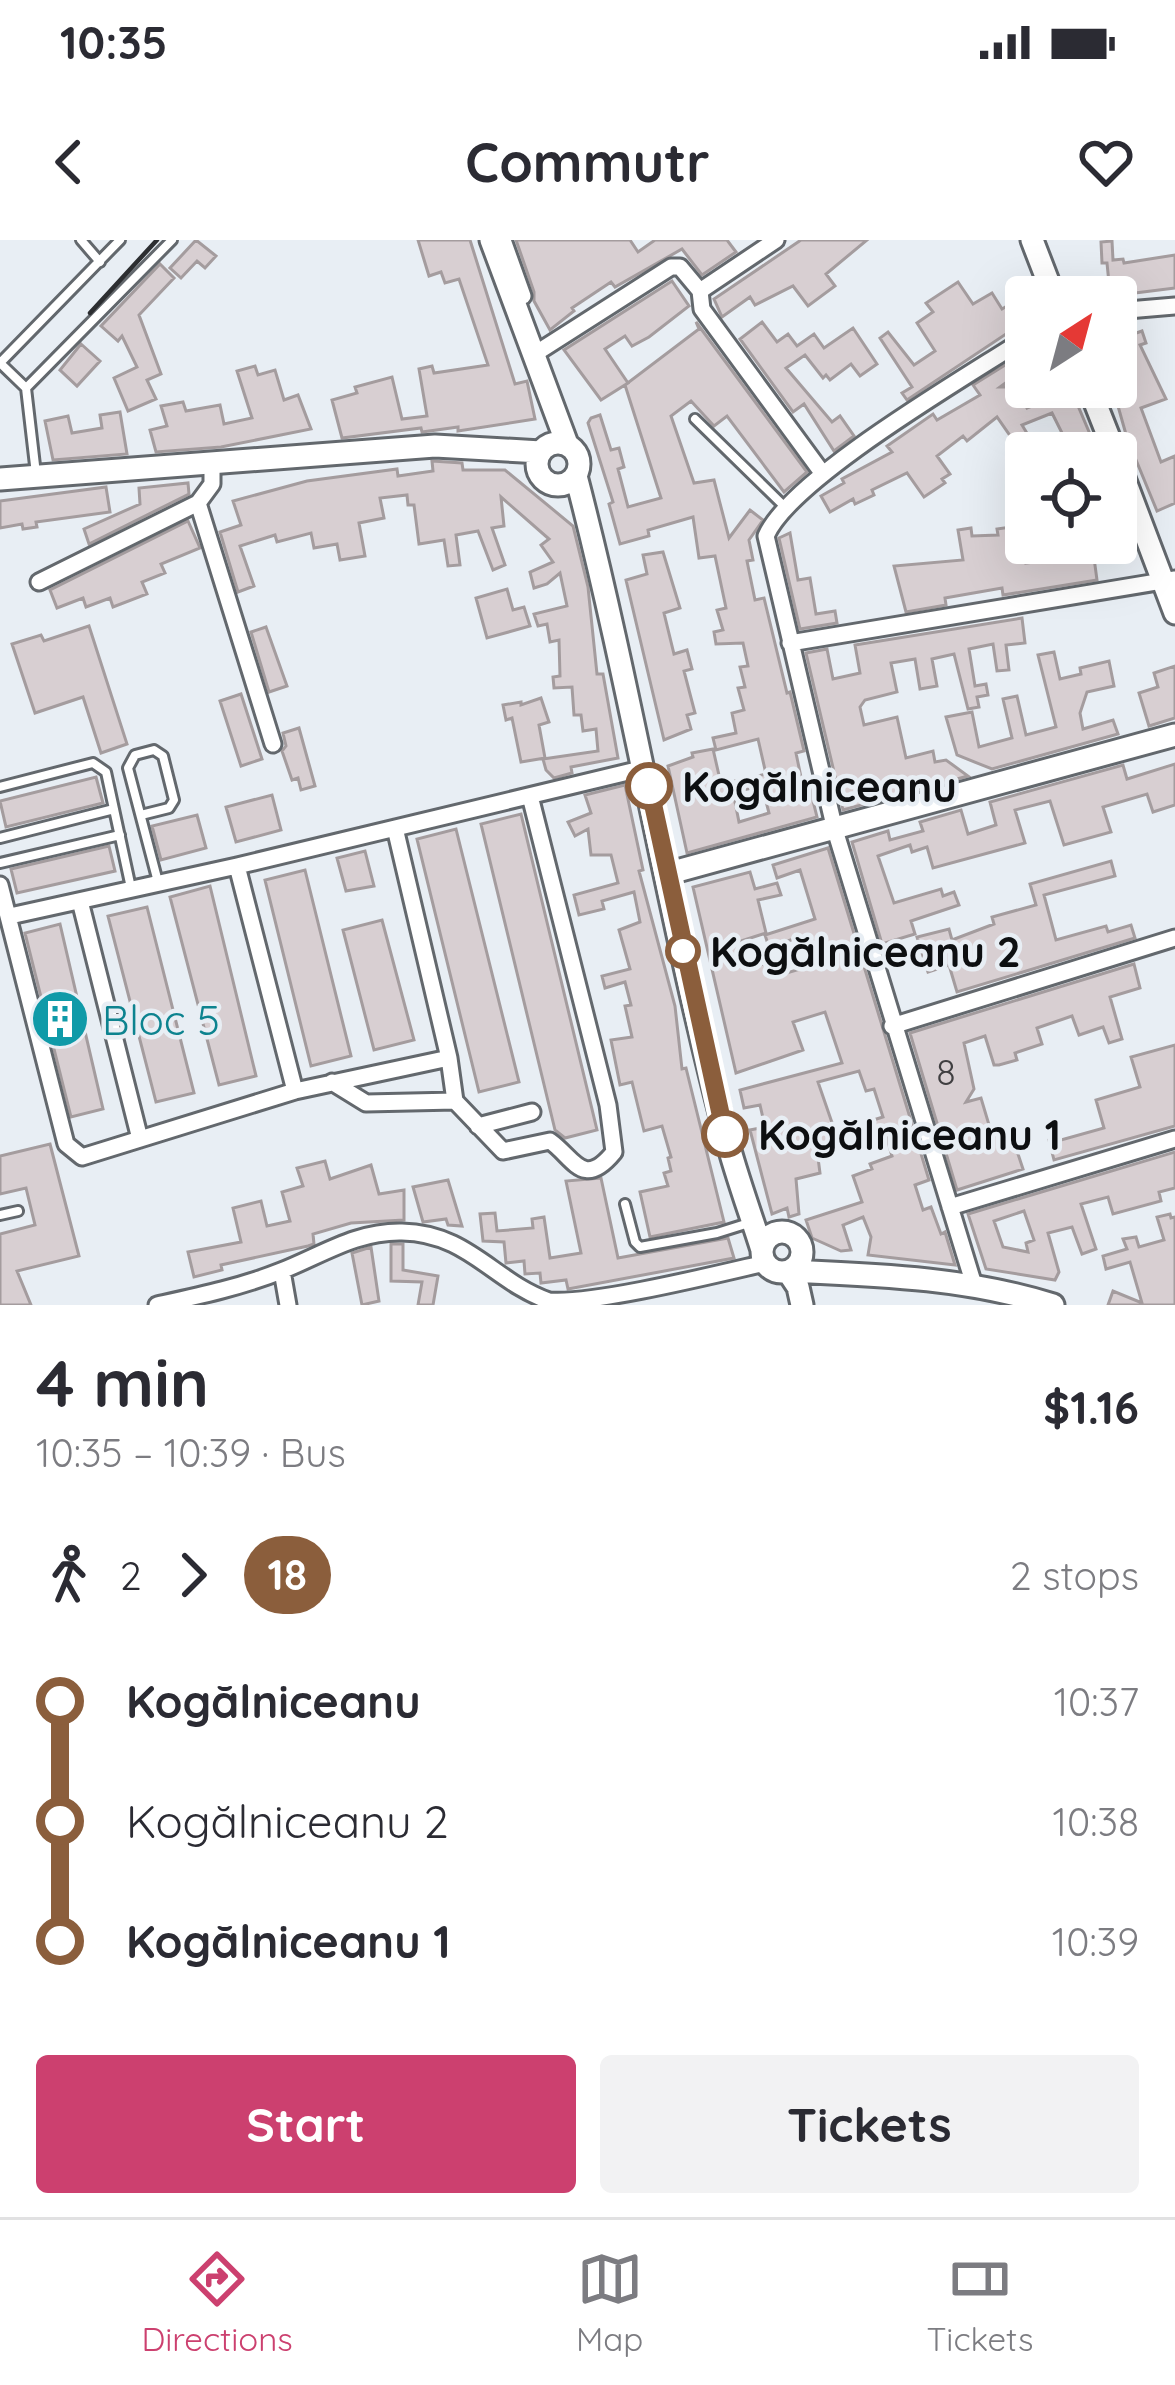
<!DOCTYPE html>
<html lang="en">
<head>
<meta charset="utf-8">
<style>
  body { margin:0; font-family:Quicksand,sans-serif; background:#f2f2f3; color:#2b2b33; height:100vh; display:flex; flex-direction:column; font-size:45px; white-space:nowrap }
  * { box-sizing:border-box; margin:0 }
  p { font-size:39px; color:#7c7c81 }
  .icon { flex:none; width:66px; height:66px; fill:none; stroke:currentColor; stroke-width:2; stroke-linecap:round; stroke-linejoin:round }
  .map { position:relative; height:1065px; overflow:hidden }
  .side { display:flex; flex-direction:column; background:#fff; flex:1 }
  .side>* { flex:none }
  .badge { padding:0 24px; border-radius:39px; font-size:42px; line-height:78px }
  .needle { width:78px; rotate:36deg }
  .controls { position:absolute; left:1005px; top:36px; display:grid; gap:24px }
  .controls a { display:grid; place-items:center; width:132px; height:132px; border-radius:12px; background:#fff; box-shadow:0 12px 48px #0002; font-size:60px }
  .map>.badge { position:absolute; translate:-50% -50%; box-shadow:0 0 0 6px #fff }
  .legs { display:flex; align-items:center; gap:18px; height:132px; padding:0 36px; font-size:39px }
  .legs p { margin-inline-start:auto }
  .summary { display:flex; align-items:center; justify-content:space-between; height:204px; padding:0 36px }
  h1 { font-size:66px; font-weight:800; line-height:90px }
  .action { display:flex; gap:24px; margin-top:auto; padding:24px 36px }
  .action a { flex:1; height:138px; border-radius:12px; background:#cc406f; color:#fff; font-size:48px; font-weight:800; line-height:138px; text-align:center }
  .action a+a { background:#f2f2f3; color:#2b2b33 }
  ul { padding:0 36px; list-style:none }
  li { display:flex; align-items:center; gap:42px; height:120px; font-size:45px }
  li i { display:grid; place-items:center; width:18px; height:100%; margin:0 15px; background:currentColor }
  li i::after { content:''; width:30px; height:30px; margin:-15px; border:9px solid; border-radius:50%; background:#fff }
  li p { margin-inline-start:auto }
  li:first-child i { background:linear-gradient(#0000 50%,currentColor 0) }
  li:last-child i { background:linear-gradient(currentColor 50%,#0000 0) }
  .status { display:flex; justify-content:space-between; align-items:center; height:84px; padding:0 60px; background:#fff; direction:ltr }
  .status svg { height:33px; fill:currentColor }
  header { display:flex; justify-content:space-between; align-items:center; height:156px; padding:0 36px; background:#fff; font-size:54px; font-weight:800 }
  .dock { display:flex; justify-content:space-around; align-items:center; height:168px; border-top:3px solid #e1e1e2; background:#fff; font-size:33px; color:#7c7c81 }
  .dock a { display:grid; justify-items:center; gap:6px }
  .dock .selected { color:#cc406f }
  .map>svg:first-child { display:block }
  .building { fill:#d8cfd2; stroke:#a49c9e; stroke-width:3; fill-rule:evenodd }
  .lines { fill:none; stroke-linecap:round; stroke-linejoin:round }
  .lane-casing { stroke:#63686d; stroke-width:14 }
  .street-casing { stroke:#63686d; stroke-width:21 }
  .secondary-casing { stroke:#63686d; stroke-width:27 }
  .lane { stroke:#fff; stroke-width:8 }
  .street { stroke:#fff; stroke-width:15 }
  .secondary { stroke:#fff; stroke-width:21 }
  .rail { stroke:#2c2e31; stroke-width:4.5 }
  .line-1-casing { stroke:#fff; stroke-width:27 }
  .line-1 { stroke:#8b5e3c; stroke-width:18 }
  .stop-1-dot { fill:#fff; stroke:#8b5e3c; stroke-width:6 }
  .labels { text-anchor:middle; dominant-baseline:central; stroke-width:9; stroke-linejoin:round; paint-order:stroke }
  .number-label { font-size:36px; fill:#403f41 }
  .stop-label { font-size:42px; font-weight:bold; fill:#0d0f11; stroke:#e8eef4; text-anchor:start }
  .culture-label { font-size:42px; fill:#0d838f; stroke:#e8eef4; text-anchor:start }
</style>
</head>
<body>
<div class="status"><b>10:35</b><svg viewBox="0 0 49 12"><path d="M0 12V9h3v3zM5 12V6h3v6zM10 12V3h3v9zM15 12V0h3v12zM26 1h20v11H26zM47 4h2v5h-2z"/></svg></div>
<header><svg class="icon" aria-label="back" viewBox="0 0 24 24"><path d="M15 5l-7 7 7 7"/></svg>Commutr<svg class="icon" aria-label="heart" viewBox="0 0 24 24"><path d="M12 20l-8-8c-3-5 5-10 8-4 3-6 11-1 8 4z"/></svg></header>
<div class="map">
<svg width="1175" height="1065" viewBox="0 0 1175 1065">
  <rect width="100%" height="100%" fill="#e8eef4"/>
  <path class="building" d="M 196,0 L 216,16 L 205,28 L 197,21 L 181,38 L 170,28 Z
    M 418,0 L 470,0 L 515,144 L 527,141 L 535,179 L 458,191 L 458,187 L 422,192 L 421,188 L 342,198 L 332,160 L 357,153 L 355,147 L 392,137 L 402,179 L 427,176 L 419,129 L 432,126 L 434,133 L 488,125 L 459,39 L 445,43 L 441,32 L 429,36 Z
    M 516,0 L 630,0 L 638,12 L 655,0 L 727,0 L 736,12 L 702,35 L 682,9 L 615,47 L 611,42 L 572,68 L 574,71 L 550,90 L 534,61 L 534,52 Z
    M 801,0 L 867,0 L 826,34 L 835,46 L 808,66 L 793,46 L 755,65 L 750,57 L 722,77 L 714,59 Z
    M 1112,1 L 1113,20 L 1123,19 L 1124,23 L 1175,15 L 1175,48 L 1103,57 L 1103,45 L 1109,43 L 1107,23 L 1102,23 L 1101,2 Z
    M 160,24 L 174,38 L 139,75 L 161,134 L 147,140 L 156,159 L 128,171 L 114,138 L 137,127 L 122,96 L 118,101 L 101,86 Z
    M 672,41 L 689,66 L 649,97 L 632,106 L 625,96 L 605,109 L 628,143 L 601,160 L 564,110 Z
    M 958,42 L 973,64 L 992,53 L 1002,69 L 1012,63 L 1024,82 L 907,160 L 902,153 L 912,147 L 880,98 L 888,92 L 914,125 L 935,111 L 917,83 L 933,72 L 926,63 Z
    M 696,82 L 807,232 L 784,252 L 727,176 L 714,186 L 691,161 L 671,176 L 694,243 L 714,240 L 729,298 L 750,270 L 763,280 L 749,300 L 753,320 L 747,321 L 755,360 L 764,358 L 787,453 L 790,452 L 804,511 L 796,513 L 802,542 L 808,541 L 817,577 L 687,613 L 668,526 L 693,517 L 692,513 L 713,509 L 721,544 L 766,534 L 758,499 L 716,510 L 713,498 L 736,493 L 732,473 L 744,470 L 738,448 L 745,447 L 740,427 L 748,426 L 743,403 L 716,404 L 714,392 L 723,390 L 717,370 L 726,368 L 715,316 L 699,318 L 693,277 L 648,290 L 649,296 L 620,304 L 609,264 L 613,262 L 588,183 L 591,178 L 600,175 L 611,210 L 619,208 L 624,227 L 618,229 L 628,267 L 661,258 L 625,145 L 699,89 ZM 762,546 L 769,573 L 739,582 L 733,552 Z
    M 762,82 L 777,102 L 788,94 L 797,106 L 814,94 L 824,108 L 853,88 L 877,124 L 860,136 L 851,124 L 830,140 L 826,135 L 823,138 L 805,115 L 786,128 L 832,182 L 840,176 L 854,196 L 834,211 L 804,164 L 793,172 L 740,99 Z
    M 1142,91 L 1146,103 L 1140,105 L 1166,159 L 1141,168 L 1161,222 L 1175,216 L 1175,263 L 1157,271 L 1127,198 L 1116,159 L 1116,100 Z
    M 81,104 L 100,121 L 77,146 L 60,130 Z
    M 1026,112 L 1026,128 L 1000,147 L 1016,147 L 1027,168 L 1049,159 L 1043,147 L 1070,147 L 1098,213 L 1072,213 L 1052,173 L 1022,185 L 1039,213 L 1022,213 L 997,177 L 967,201 L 963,196 L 937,216 L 950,234 L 942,239 L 945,243 L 924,257 L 907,233 L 872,250 L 874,255 L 855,264 L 853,259 L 830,272 L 821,256 L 844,243 L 842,239 L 892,212 L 887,206 L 933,174 L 937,180 L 980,155 L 973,145 Z
    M 255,126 L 258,135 L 275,130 L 284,160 L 298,155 L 311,189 L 221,207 L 156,212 L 150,190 L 167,186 L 161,166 L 183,162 L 186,171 L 220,165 L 224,184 L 252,178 L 237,131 Z
    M 120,172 L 127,214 L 53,220 L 45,181 L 68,176 L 72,193 L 102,188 L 100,175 Z
    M 432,221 L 462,223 L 463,230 L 505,230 L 573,286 L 588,347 L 597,434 L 603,434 L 618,518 L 571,527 L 572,533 L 554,538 L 546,530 L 543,519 L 598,511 L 596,489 L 583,491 L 581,475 L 574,475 L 572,447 L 554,448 L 553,437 L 560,436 L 559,400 L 550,402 L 547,384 L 538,386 L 534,374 L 567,366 L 560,333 L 547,344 L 534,348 L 530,332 L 553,322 L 541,305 L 549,299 L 501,257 L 504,286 L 492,288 L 505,325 L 493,330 L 478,291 L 456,295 L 460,325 L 448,326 L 444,300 L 419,304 L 414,265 L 408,265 L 407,255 L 380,258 L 384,278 L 359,283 L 365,316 L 340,320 L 337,304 L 314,308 L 311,293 L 277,302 L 275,295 L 240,306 L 254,346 L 238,352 L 220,292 L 241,285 L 233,261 L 307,241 L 397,229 L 398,236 L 433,231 Z
    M 188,243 L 189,254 L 89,304 L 84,289 L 140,264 L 139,248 Z
    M 106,247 L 110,272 L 36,282 L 37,287 L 23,289 L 22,284 L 0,288 L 0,261 Z
    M 188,281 L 200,308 L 161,324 L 165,333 L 142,342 L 147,354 L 113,367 L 110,358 L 86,367 L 83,358 L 57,368 L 50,350 Z
    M 1026,285 L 1026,323 L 1075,317 L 1073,303 L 1092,303 L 1097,340 L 1003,355 L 1002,348 L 945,358 L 946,365 L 906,372 L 894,326 L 963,320 L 958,290 L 971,288 L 972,296 L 998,295 L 997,289 Z
    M 790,293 L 798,340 L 810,338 L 816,374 L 835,371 L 837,383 L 800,389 L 779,298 Z
    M 663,312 L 680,368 L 664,373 L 674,414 L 687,410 L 692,429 L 684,431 L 695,473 L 687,475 L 691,489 L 664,500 L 626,340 L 647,334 L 643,315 Z
    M 507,349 L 513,370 L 524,367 L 530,386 L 487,398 L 476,358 Z
    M 1022,378 L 1025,403 L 1006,405 L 1009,430 L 997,431 L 993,404 L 969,409 L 975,446 L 986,444 L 988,455 L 977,457 L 979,467 L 968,469 L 954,414 L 932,419 L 937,446 L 920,449 L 915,419 L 891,423 L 897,452 L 865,460 L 860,467 L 864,485 L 897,477 L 906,518 L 933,511 L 935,522 L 946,520 L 968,536 L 843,570 L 806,413 L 827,409 L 833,439 L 860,433 L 855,405 Z
    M 89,386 L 127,504 L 101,513 L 83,457 L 35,473 L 12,404 L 41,395 L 44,401 Z
    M 266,387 L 287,446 L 269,452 L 251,392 Z
    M 1054,412 L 1060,439 L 1081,434 L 1080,428 L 1109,421 L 1114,446 L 1087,452 L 1080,473 L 1083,489 L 1113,480 L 1118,494 L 992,529 L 957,515 L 946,477 L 972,472 L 979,507 L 1012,498 L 1003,459 L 1017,456 L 1026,495 L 1056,487 L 1038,415 Z
    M 1175,426 L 1175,478 L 1149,486 L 1139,453 L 1158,447 L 1154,433 Z
    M 241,454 L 262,519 L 241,526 L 220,461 Z
    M 541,458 L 549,482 L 539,485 L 545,518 L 521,522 L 512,478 L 506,480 L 503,465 L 521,462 L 521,465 Z
    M 299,488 L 315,546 L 301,550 L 298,538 L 292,540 L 282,511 L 286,506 L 283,493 Z
    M 1175,524 L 1175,565 L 1153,572 L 1147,554 L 1103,567 L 1111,592 L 1064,605 L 1050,561 L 1015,570 L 1025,603 L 933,628 L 927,607 L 912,612 L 910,605 L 878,616 L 894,663 L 941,649 L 943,656 L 954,652 L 959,665 L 911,681 L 915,694 L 882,704 L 852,602 L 888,591 L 890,600 L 923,591 L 920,582 L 961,570 L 968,594 L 996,585 L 990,562 L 1123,525 L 1127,539 Z
    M 96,537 L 103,563 L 6,587 L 0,561 Z
    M 625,545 L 643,630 L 639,631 L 675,766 L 682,829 L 686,828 L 724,982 L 650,997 L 640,952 L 668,946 L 664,933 L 671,931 L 668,918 L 671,917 L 662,886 L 644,891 L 632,842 L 620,845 L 611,800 L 632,797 L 625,766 L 631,765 L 625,742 L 605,748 L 602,736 L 630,729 L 619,690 L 640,682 L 634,652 L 602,661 L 604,669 L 579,675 L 574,655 L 618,643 L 611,615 L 591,615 L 588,589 L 575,596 L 568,582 L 591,573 L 585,555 Z
    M 272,555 L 281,590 L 236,602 L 226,567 Z
    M 521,574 L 597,890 L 565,898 L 555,890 L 481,584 Z
    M 197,575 L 206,608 L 161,620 L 152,586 Z
    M 456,589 L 519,842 L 479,852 L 417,599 Z
    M 109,606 L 115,631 L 17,653 L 11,629 Z
    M 828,608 L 929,940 L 915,945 L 923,970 L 931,967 L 941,994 L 945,992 L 955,1025 L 868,1015 L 871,997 L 863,977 L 843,985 L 851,1010 L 841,1011 L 812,998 L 806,980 L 862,962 L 853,936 L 872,929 L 870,924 L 892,916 L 884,889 L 874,892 L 870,881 L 883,877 L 874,849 L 866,851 L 859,831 L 818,842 L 839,903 L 817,910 L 820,933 L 796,939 L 799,974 L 789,977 L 787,968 L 772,974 L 750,890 L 765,887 L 760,865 L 744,868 L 740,850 L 842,823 L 825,772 L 793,782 L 803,810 L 736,833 L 693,647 L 750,632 L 755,649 L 777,643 L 781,655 L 758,660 L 766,693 L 741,701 L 749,728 L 782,719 L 787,733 L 810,726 L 800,697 L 769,707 L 765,695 L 815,679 L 800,630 L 777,638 L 773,625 Z
    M 365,611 L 374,646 L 346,651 L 337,618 Z
    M 1111,621 L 1115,636 L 1044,655 L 1056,700 L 1106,686 L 1108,692 L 1131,685 L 1135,698 L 957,752 L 949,725 L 928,732 L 917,697 L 949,689 L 952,700 L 994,684 L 992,677 L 1036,665 L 1030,644 Z
    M 305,630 L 351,816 L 311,826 L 265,640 Z
    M 210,646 L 256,836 L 219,845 L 170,657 Z
    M 147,667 L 194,853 L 156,862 L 108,676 Z
    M 382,680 L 414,800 L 374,810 L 343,690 Z
    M 60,684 L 103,869 L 71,877 L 25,693 Z
    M 1134,724 L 1140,748 L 1110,757 L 1122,799 L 1109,803 L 1103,787 L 1079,795 L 1072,776 L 1037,788 L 1042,804 L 1015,813 L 1017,820 L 999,825 L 994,825 L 985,796 L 964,803 L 974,849 L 966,862 L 981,858 L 992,895 L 1010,890 L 1023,929 L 957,950 L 910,793 Z
    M 1175,805 L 1175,886 L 1054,920 L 1049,900 L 1059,897 L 1061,900 L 1104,888 L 1096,860 L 1140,847 L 1131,817 Z
    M 50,904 L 79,1016 L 17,1031 L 31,1065 L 0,1065 L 0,994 L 35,985 L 26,948 L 0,954 L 0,916 Z
    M 1175,912 L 1175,948 L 1159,952 L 1161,961 L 1113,974 L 1108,957 L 1081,964 L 1096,1009 L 1082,1014 L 1072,987 L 1048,993 L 1059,1032 L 1055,1040 L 986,1029 L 968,974 ZM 1024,971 L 1034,1000 L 1026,1003 L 1028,1012 L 1003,1007 L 994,981 Z
    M 325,921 L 330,939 L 371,925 L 379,954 L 404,950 L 404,980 L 351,983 L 313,994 L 314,1004 L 308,1006 L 221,1025 L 222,1030 L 194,1037 L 188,1012 L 241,1002 L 233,968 L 261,961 L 267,986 L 290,981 L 282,952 L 303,946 L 297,928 Z
    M 601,938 L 618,1018 L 728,998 L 734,1018 L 568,1049 L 566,1040 L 541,1043 L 540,1033 L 525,1034 L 524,1021 L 506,1023 L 504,1002 L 483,1001 L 480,974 L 495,973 L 497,991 L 533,988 L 532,979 L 544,977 L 550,1018 L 581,1013 L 566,941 Z
    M 448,940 L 462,986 L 448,985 L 446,979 L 423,982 L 413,947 Z
    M 1170,974 L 1171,978 L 1175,977 L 1175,1065 L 1108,1065 L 1113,1051 L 1142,1063 L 1130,1022 L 1106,1029 L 1103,1016 L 1127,1009 L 1123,999 L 1136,997 L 1139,1007 L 1164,1000 L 1157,977 Z
    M 391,1004 L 403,1004 L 403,1030 L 438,1036 L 433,1065 L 418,1065 L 422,1042 L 391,1041 Z
    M 371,1007 L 379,1061 L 362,1065 L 352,1013 Z"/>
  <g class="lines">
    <g class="lane-casing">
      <path id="lane" d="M 81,0 L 100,22
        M 1,122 L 120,0
        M 0,123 L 26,148 L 36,234
        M 26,148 L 172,0
        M 695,179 L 784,266
        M 0,547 L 93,523 L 106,532 L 131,648
        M 141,575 L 169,568 L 174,560 L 163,516 L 154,510 L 135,515 L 128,528 L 158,642
        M 0,598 L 114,569
        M 0,623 L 120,595
        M 625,964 L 635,1002 L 640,1007 L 717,993 L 752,982
        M 0,975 L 18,971"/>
    </g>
    <g class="street-casing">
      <path id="street" d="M 503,0 L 523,56
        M 700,51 L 776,0
        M 1116,71 L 1175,66
        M 541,110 L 671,27 L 680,27 L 700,51 L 702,69 L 823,234
        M 198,263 L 273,504
        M 39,342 L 198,263 L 212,244 L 212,222
        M 790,403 L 1175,339
        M 0,645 L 66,904 L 82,917 L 295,851 L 237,626
        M 80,661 L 140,899
        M 10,676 L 237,626 L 645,528
        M 892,786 L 1175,698
        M 449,818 L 455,861
        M 332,842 L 366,863 L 455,861 L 503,911 L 550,901 C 574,918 583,950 614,912 L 608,865 L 530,556
        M 295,851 L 449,818 L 395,588
        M 478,886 L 532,872
        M 950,967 L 1175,899
        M 282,1031 L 288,1065
        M 974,1045 L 835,590 L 766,296 C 791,238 968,136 1026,98
        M 157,1065 C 198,1056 241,1047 281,1031 C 322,1015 356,991 402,992 C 468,993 494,1042 549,1061 C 592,1065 717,1034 765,1023"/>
    </g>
    <g class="secondary-casing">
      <path id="secondary" d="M 491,0 L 567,204
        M 1032,0 L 1054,57
        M 1089,147 L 1115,213
        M537 224a21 21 0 1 1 42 0a21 21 0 1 1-42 0Z
        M 1116,217 L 1175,373
        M 576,236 C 633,455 668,678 726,896 C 736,935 750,972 762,1010
        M 0,239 L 435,206 L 541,212
        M 666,634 L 1175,495
        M762 1012a20 20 0 1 1 40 0a20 20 0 1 1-40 0Z
        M 790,1031 C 879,1035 967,1038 1053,1065
        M 788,1032 L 798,1047 L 802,1065"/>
    </g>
    <use href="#lane" class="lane"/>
    <use href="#street" class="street"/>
    <use href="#secondary" class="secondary"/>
    <path class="rail" d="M 90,73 L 157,0"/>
  </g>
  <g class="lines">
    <g class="line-1-casing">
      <path id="line-1" d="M 649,546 L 725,894"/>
    </g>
    <use href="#line-1" class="line-1"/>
  </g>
  <defs>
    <g id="building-disc" transform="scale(3)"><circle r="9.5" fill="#0f9aa8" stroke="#e8eef4"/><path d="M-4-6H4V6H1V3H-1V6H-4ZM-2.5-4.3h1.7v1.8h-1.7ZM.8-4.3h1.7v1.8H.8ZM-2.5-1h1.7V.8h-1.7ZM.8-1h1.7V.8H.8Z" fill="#fff"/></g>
  </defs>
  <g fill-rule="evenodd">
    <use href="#building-disc" x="60" y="779"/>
  </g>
  <g class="stop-1-dot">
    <circle cx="649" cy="546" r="21"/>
    <circle cx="683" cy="711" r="15"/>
    <circle cx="725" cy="894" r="21"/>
  </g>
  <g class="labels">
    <g class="number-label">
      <text x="946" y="831">8</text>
    </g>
    <g class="stop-label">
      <text x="682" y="546">Kogălniceanu</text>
      <text x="710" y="711">Kogălniceanu 2</text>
      <text x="758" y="894">Kogălniceanu 1</text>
    </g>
    <g class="culture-label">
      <text x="102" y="779">Bloc 5</text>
    </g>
  </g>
</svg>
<div class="controls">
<a><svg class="needle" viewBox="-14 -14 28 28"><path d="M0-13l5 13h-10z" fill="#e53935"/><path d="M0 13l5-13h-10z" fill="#7c7c81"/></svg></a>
<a><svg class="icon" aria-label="locate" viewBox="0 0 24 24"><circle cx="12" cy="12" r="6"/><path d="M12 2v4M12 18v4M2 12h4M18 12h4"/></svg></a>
</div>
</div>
<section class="side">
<div class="summary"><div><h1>4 min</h1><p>10:35 – 10:39 · Bus</p></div><b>$1.16</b></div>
<div class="legs"><svg class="icon" aria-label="walk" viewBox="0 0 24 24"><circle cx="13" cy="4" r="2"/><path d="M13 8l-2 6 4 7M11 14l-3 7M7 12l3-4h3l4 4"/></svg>2<svg class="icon" aria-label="forward" viewBox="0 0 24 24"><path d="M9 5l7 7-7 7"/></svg><b class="badge" style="background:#8b5e3c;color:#fff">18</b><p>2 stops</p></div>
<ul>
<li><i style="color:#8b5e3c"></i><b>Kogălniceanu</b><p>10:37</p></li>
<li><i style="color:#8b5e3c"></i><span>Kogălniceanu 2</span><p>10:38</p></li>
<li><i style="color:#8b5e3c"></i><b>Kogălniceanu 1</b><p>10:39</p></li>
</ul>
<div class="action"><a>Start</a><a>Tickets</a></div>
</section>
<nav class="dock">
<a class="selected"><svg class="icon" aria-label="directions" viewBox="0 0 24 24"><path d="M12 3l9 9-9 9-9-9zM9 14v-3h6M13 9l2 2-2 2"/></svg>Directions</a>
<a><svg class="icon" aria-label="map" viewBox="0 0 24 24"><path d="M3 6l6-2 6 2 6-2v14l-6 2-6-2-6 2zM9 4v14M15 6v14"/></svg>Map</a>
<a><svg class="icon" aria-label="tickets" viewBox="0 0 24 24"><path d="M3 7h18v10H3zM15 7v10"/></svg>Tickets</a>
</nav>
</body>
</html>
